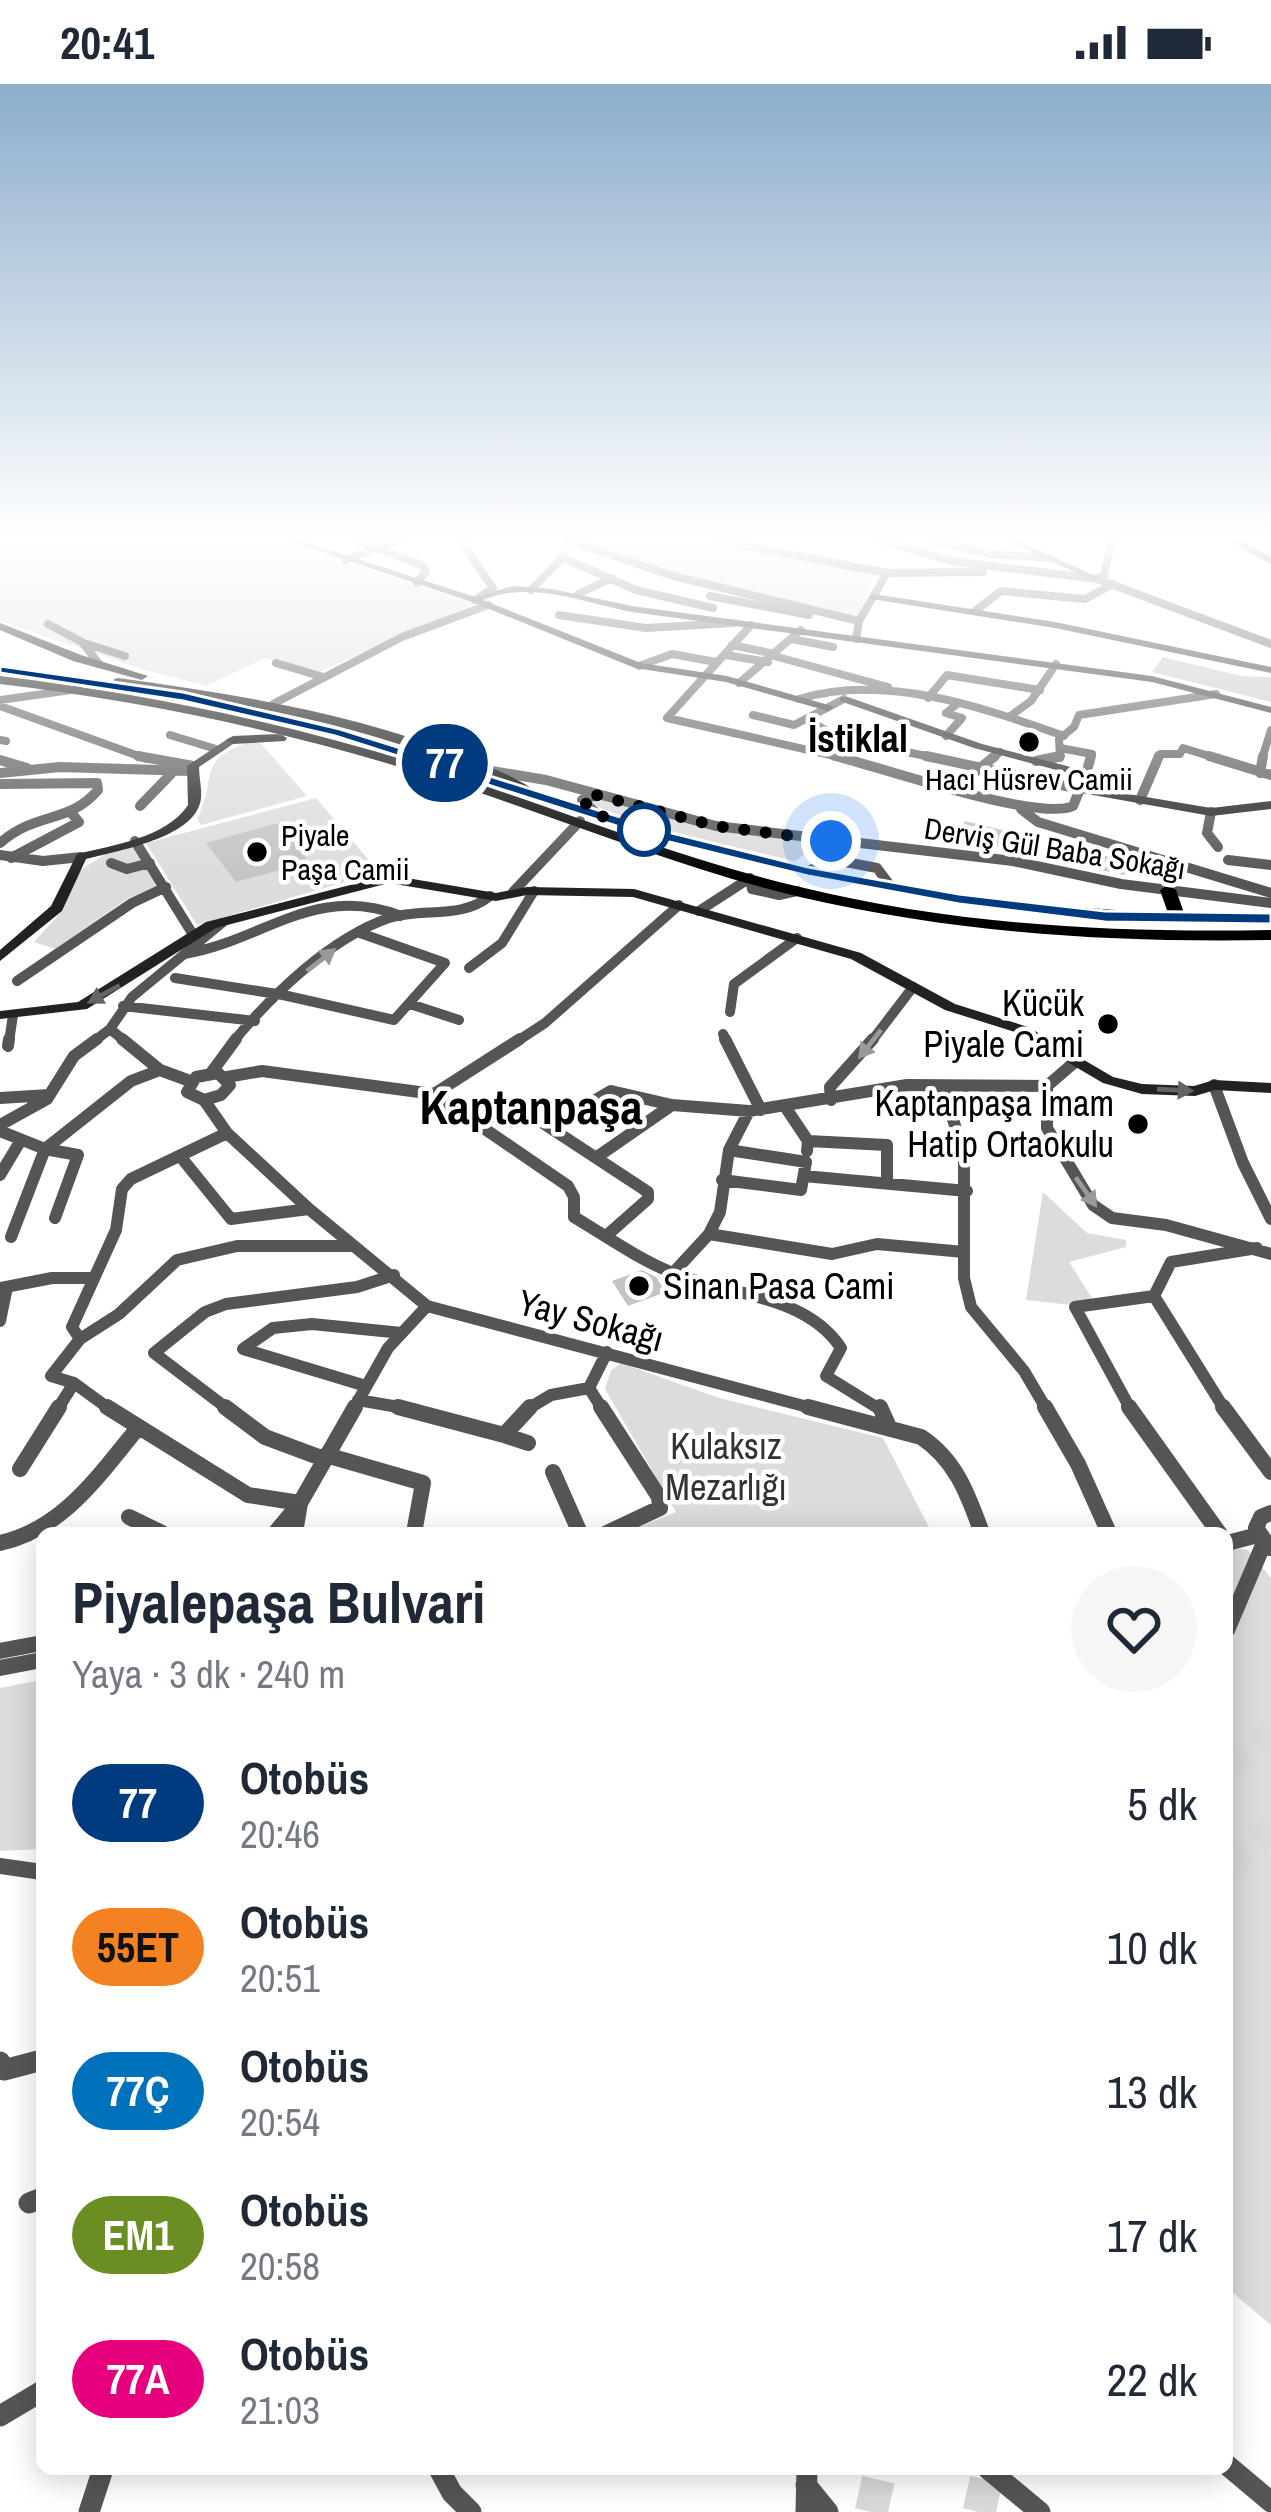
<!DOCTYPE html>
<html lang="tr">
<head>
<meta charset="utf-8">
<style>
  body { margin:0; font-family:"Archivo Narrow",sans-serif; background:#f6f6f7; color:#1f2937; height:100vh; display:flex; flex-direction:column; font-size:45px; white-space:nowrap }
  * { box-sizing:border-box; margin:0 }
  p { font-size:39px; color:#747a83 }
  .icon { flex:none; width:66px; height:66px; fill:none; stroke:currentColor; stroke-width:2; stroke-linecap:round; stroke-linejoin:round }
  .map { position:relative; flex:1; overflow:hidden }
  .panel { position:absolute; left:36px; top:1443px; width:1197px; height:948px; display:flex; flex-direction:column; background:#fff; border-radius:18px; box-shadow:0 6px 30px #0003 }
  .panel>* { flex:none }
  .badge { padding:0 24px; border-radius:39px; font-size:42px; line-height:78px }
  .you { position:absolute; width:60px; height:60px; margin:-30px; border:9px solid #fff; border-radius:50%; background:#1a73e8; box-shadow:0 0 0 18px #1a73e833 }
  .map>.badge { position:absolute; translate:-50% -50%; box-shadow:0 0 0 6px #fff }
  .round { display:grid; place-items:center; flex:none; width:126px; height:126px; border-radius:63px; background:#f6f6f7 }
  .summary { display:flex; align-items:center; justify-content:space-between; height:204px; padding:0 36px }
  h1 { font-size:57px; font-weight:700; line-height:90px }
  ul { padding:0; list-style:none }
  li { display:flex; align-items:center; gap:36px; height:144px; padding:0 36px }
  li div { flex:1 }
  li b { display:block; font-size:45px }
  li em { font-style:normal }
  li .badge { min-width:132px; font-weight:700; text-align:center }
  .status { display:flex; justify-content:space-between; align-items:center; height:84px; padding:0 60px; background:#fff; direction:ltr }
  .status svg { height:33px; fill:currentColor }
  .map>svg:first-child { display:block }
  .green { fill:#dcdcdc }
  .building { fill:#c4c4c4 }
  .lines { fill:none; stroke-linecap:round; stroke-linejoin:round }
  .primary-tunnel-far1 { stroke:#d9d9d9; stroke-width:26; stroke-dasharray:26 14; stroke-linecap:butt }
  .primary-tunnel { stroke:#d9d9d9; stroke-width:33; stroke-dasharray:33 16; stroke-linecap:butt }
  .street-far4 { stroke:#555; stroke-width:8 }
  .street-far3 { stroke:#555; stroke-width:10 }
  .street-far2 { stroke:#555; stroke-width:12 }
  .street-far1 { stroke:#555; stroke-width:16 }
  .street { stroke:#555; stroke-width:21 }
  .secondary { fill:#222; fill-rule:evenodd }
  .primary { fill:#000; fill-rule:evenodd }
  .oneway { fill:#999 }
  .oneway2 { fill:#646464 }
  .line { fill:#003b80; stroke:#fff; stroke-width:3 }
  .walk { stroke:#000; stroke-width:12; stroke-dasharray:0 21.6 }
  .poi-dot { fill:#000; stroke:#fff; stroke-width:4.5 }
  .stop-dot { fill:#fff; stroke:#003b80; stroke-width:6 }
  .labels { text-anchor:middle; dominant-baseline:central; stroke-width:9; stroke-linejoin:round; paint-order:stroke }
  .far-poi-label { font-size:30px; fill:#000; stroke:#fff }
  .far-street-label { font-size:30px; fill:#000; stroke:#fff }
  .poi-label { font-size:36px; fill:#000; stroke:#fff; text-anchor:end }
  .street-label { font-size:36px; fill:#000; stroke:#fff }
  .park-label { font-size:36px; fill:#333; stroke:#fff }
  .far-district-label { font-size:39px; font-weight:bold; fill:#000; stroke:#fff }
  .district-label { font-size:48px; font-weight:bold; fill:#000; stroke:#fff }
</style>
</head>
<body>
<div class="status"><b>20:41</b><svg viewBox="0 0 49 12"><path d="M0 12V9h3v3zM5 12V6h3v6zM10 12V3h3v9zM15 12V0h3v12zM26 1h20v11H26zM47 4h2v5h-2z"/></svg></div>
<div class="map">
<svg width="1271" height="2428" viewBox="0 0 1271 2428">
  <rect width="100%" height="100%" fill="#fff"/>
  <path class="green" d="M 0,456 L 277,456 L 475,520 L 316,589 L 265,574 L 206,602 L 141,585 L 0,537 Z
    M 578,456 L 703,456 L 875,488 L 859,533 L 656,485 Z
    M 257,655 L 307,712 L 201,741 L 197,735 C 220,689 192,677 257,655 Z
    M 316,714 L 379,788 L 197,841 L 146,759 Z
    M 591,714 L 713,745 L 822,758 L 795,777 L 652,744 L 588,719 Z
    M 132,761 L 159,802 L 127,815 L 55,865 L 34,858 L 63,826 L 79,787 L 107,769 Z
    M 1043,1108 L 1087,1149 L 1126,1156 L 1126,1163 L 1069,1178 L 1094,1217 L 1072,1221 L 1026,1216 Z
    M 621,1279 L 719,1314 L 883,1354 L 932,1449 L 624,1449 L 676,1428 L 605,1305 L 611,1286 Z
    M 1229,1463 L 1248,1466 L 1271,1494 L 1271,2241 L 1227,2204 Z
    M 42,1596 L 42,1765 L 0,1767 L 0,1604 Z"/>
  <path class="building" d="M 1163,573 L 1241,592 L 1271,593 L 1271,618 L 1152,588 Z
    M 965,737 L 1035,754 L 1025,769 L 955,752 Z
    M 278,739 L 309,778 L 236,798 L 206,759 Z
    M 1058,761 L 1131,778 L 1124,791 L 1050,775 Z
    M 642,1186 L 656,1193 L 666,1208 L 628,1222 L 612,1197 Z"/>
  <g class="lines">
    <path class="primary-tunnel-far1" d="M 1227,1687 L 1271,1649
      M 1227,1785 L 1271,1746"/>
    <path class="primary-tunnel" d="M 871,2428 L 881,2385
      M 979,2428 L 989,2385"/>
    <path class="street-far4" d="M 354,456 L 422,481 L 426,487 L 417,499
      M 460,456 L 493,504 L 475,516
      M 567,456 L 673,492 L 859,537
      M 715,456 L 887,489 L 983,488
      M 880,456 L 952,477 L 1097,495 L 1271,560
      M 930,456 L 990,470 L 1051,474
      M 561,473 L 636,506 L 713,524
      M 345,476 L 399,456
      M 1097,495 L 1104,491 L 1111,460 L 1106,456
      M 531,506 L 565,471
      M 578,510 L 612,494
      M 710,512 L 809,531
      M 975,527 L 1001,507 L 1085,515 L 1113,500
      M 559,531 L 646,544 L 733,539
      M 48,540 L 82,558 L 99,580
      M 751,541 L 667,634 L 848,675
      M 792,555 L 833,563
      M 856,555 L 859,537 L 887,489
      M 87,560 L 125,572
      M 732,561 L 775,570
      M 726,571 L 768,578
      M 774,572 L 888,603
      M 276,579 L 323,593
      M 639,582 L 672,570 L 716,578
      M 739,599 L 801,546
      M 928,614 L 947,591 L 1040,606
      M 799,615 C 886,589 981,623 1064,652
      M 0,616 L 78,605
      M 273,620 L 402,553 L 488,521
      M 0,622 L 147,675
      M 753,631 L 794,641 L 844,615
      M 1009,633 L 1031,617 L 1056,580
      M 807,636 L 841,654 L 940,675
      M 170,651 L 216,665
      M 946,652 L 962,634 L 946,629 L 957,620
      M 0,656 L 6,657
      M 1060,664 L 1092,670 L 1090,675
      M 991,675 L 1000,668
      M 1051,675 L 1060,674 L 1059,655 L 1074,643 L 1079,631 L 1216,610
      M 1158,675 L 1160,670 L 1180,670 L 1183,664 L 1219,675
      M 1262,675 L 1271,646"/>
    <path class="street-far3" d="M 138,672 L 193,682
      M 835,672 C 882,683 1037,738 1073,722 L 1080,705 L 926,672
      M 1209,672 L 1271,691
      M 0,676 L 27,684
      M 1036,677 L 1060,672
      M 492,687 L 546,696 L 716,742 L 1013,777 L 1121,800 L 1271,819
      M 0,689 L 60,683 L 192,687
      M 1260,689 L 1263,672
      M 1086,690 L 1091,672
      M 0,700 L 97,699 L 98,706 C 69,740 37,727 0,759
      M 954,705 L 995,672
      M 597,711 L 582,716 L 598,731
      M 1140,716 L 1159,672
      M 140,722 L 171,690
      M 1021,725 L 1038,738 L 1271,809
      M 1211,728 L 1207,749 L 1218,763
      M 135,757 L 192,849
      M 0,771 L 43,777 L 81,773
      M 11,774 L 79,738 L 72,730
      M 1228,776 L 1271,781
      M 111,779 L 127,785 L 150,779
      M 808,787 L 835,776 L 877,784 L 892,804
      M 513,808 L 580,737
      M 699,827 L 750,794 L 752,805 L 779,811 L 797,807
      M 184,870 C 261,858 316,798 401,832
      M 469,884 L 502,859 L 534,807
      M 175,894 L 283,911 L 394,936 L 445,879 L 360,849
      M 17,897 L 132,819 L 166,803
      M 410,920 L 459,936
      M 123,922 L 255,937
      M 730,928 L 734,900 L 797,854
      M 110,945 L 126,958
      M 723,950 L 727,958
      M 9,958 L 13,931
      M 93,958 L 110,945 L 132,913 L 222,839
      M 233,958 C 272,911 330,854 389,834 C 423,823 460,836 490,812
      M 516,958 L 545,939 L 679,821
      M 871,958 L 913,903"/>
    <path class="street-far2" d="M 122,955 L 160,986 L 190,997
      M 725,955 L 761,1026
      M 8,962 L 9,955
      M 211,989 L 236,955
      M 218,989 L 230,1001 L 221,1011 L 204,1016 L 187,1008 L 196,993 Z
      M 227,993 L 262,987 L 434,1010 L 568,1102 L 574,1113 L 574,1133 C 606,1152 638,1175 673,1189 C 728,1211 805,1210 841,1264 L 826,1292 L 881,1326
      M 1214,1001 L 1243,1079 L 1271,1135
      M 942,1002 L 964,1069 L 964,1194 L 971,1223 L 1024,1287 L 1047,1326
      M 1047,1002 L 1047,1044 L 1093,1121 L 1112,1134 L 1166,1141 L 1271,1170
      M 434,1010 L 520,955
      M 0,1014 L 49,1011
      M 204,1016 L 227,1049 L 309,1125 L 427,1222 L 819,1326
      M 831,1016 L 830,1003 L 873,955
      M 786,1024 L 808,1057 L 807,1067
      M 479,1038 L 511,1018 L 648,1108 L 648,1115 L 606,1152
      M 0,1041 L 47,1015 L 74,972 L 97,955
      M 551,1042 L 611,1007 L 672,1021 L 749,1027 L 907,1001 L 1047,1002 L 1076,977
      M 0,1047 L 45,1065 L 131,997 L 160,986
      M 808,1057 L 887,1061 L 887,1098
      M 180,1072 L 231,1135 L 309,1125
      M 597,1073 L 672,1021
      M 0,1091 L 21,1056
      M 804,1092 L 967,1107
      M 722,1096 L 801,1106 L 806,1078 L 729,1066
      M 709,1150 L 832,1170 L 877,1160 L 964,1168
      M 11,1153 L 45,1065 L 78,1071 L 55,1134
      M 673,1189 L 709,1150 L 720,1128 L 729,1066 L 749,1027
      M 0,1204 L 52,1194 L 94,1194
      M 0,1237 L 7,1203
      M 80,1255 L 72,1243 L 116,1146 L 122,1105 L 131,1095 L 227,1049
      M 366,1302 L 243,1265 L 273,1244 L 312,1240 L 402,1249
      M 358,1316 L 416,1326
      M 57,1326 L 74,1299
      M 111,1326 L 74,1299 L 51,1292 L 80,1255 L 119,1230 L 177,1176 L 237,1162 L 352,1162
      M 229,1326 L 154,1269 L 205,1228 L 226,1220 L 357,1203 L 394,1191
      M 353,1326 L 388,1264 L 427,1222
      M 526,1326 L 551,1311 L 589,1304
      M 603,1326 L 589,1304 L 607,1268
      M 1131,1326 L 1075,1223 L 1154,1212
      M 1225,1326 L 1154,1212 L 1171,1178 L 1257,1164"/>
    <path class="street-far1" d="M 107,1323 L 248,1411 L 300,1419 L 295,1449
      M 225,1323 L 265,1353 L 324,1375
      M 398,1323 L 504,1351 L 530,1323
      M 601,1323 L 659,1413 L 660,1424 L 607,1449
      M 808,1323 L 921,1353 C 956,1376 968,1411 982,1449
      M 880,1323 L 889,1343
      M 1045,1323 L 1078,1380 L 1109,1449
      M 1129,1323 L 1219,1449
      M 1223,1323 L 1271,1388
      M 504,1351 L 528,1359
      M 326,1371 L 423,1399 L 414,1449
      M 20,1385 L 59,1323
      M 553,1388 L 580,1449
      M 129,1433 L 162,1449
      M 275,1449 L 300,1419 L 355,1323
      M 0,1459 C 63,1445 98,1392 137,1345
      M 1227,1459 L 1258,1451
      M 1270,1464 L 1256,1444 L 1261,1433 L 1271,1429
      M 1227,1546 L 1264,1459
      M 0,1567 L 42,1559
      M 0,1584 L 42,1576
      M 0,1782 L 42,1788"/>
    <path class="street" d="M 0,1978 L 4,1986 L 42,1976
      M 29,2119 L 42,2114
      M 0,2332 L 42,2307
      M 1227,2381 L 1271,2418
      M 439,2385 L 452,2409 L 471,2428
      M 988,2385 L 1040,2428
      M 806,2401 L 828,2428
      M 89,2428 L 103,2385
      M 806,2428 L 807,2385"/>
    <path class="secondary" d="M 286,456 L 300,456 L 475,513 L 513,502 L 552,505 L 632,522 L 1152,592 L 1271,623 L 1271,629 L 1152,598 L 632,528 C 584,519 532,496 483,516 L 641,579 L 727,592 L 832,622 L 833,624 L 828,627 L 726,598 L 635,584 L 472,518 Z
      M 1005,456 L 1017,456 L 1102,495 L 1094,497 Z
      M 874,510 L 1055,538 L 1271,583 L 1271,589 L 1055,544 L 871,515 L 869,513 Z
      M 840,613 L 848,613 L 982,660 L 1090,688 L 1087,703 L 1211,724 L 1271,717 L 1271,725 L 1211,732 L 1076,708 L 1079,692 L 974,664 L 840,617 Z
      M 229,654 L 239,656 L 199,683 C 199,696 204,711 199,722 C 187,755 116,767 86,775 L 62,827 L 0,877 L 0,866 L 51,822 L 77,770 C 113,761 166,754 188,721 L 187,682 Z
      M 389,791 L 496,809 L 527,803 L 634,805 L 861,869 L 955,920 L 1028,943 L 1113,993 L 1142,1000 L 1194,1002 L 1214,996 L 1271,999 L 1271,1009 L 1215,1006 L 1195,1012 L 1142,1010 L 1103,999 L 1018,949 L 945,926 L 851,875 L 633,813 L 527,811 L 496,817 L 389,799 L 216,844 L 87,925 L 0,935 L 0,927 L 78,918 L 206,838 Z"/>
    <path class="primary" d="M 1227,456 L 1241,456 L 1271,473 L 1271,480 Z
      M 0,539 L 81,571 L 148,592 L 142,596 L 73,577 L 0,546 Z
      M 0,592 C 148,610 294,640 436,686 C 558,724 676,774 800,803 C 955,841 1113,849 1271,846 L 1271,856 C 1112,859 955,849 800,813 C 670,782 546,728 419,689 C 282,646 142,617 0,600 Z
      M 118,594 C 235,610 354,629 465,673 C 490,683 519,694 540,710 L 528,713 C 432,664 331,637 225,618 C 188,611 150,608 114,601 L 114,595 Z
      M 280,650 L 287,654 L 285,657 L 233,660 L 226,656 L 233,652 Z
      M 685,754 C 844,794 1004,822 1168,829 L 1160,806 L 1168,801 L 1176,806 L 1184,829 L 1271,830 L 1271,840 C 1070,839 875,811 680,761 L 680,755 Z"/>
  </g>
  <defs><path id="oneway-solid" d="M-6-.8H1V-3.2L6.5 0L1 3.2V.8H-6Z" transform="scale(3)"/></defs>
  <g class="oneway">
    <use href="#oneway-solid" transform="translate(321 876) rotate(-38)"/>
    <use href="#oneway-solid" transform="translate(870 960) rotate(128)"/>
    <use href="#oneway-solid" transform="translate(1086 1108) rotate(55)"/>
  </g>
  <g class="oneway2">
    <use href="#oneway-solid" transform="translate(104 910) rotate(151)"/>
    <use href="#oneway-solid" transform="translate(1175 1006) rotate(3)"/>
  </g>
  <linearGradient id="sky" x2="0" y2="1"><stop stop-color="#8cadcc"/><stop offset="0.57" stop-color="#fff"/><stop offset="1" stop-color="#fff" stop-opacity="0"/></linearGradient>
  <rect width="1271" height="796" fill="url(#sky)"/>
  <path class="line" d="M 0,582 L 183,608 L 340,645 L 668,748 L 808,783 L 959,810 L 1105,827 L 1271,829 L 1271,840 L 1105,838 L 959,820 L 808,792 L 657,755 L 335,652 L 183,617 L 0,589 Z"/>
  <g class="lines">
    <path class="walk" d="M 644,746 L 598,731 L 582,716 L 596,711 L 716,742 L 831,757"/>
  </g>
  <g class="poi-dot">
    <circle cx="1029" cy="658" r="12"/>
    <circle cx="257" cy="768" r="12"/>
    <circle cx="1108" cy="940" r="12"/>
    <circle cx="1138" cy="1040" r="12"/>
    <circle cx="639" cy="1202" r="12"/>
  </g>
  <circle class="stop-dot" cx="644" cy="746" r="24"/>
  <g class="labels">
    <g class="far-poi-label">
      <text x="1029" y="695">Hacı Hüsrev Camii</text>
      <text x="281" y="751" text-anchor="start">Piyale<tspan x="281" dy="34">Paşa Camii</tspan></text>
    </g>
    <g class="far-street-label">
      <text transform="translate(1055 764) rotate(9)">Derviş Gül Baba Sokağı</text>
    </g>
    <g class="poi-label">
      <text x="1084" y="919">Kücük<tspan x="1084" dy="41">Piyale Cami</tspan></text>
      <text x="1114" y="1019">Kaptanpaşa İmam<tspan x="1114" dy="41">Hatip Ortaokulu</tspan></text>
      <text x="663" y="1202" text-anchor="start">Sinan Pasa Cami</text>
    </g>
    <g class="street-label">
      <text transform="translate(591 1236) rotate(15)">Yay Sokağı</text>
    </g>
    <g class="park-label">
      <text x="726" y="1362">Kulaksız<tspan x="726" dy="41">Mezarlığı</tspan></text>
    </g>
    <g class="far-district-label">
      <text x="858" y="654">İstiklal</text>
    </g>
    <g class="district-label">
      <text x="531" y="1022">Kaptanpaşa</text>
    </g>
  </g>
</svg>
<div class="you" style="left:831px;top:757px"></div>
<b class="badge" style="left:445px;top:679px;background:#003b80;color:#fff">77</b>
<section class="panel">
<div class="summary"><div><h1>Piyalepaşa Bulvari</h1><p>Yaya · 3 dk · 240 m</p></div><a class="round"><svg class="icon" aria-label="heart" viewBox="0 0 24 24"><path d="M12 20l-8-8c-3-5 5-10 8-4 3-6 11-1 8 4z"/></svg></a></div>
<ul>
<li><span class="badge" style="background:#003b80;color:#fff">77</span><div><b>Otobüs</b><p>20:46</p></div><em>5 dk</em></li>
<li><span class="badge" style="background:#f58220;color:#111">55ET</span><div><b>Otobüs</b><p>20:51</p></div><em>10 dk</em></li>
<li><span class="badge" style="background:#0072bc;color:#fff">77Ç</span><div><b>Otobüs</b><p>20:54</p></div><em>13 dk</em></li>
<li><span class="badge" style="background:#6b8e23;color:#fff">EM1</span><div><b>Otobüs</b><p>20:58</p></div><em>17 dk</em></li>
<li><span class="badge" style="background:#e6007e;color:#fff">77A</span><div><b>Otobüs</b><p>21:03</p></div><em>22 dk</em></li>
</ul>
</section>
</div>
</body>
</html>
